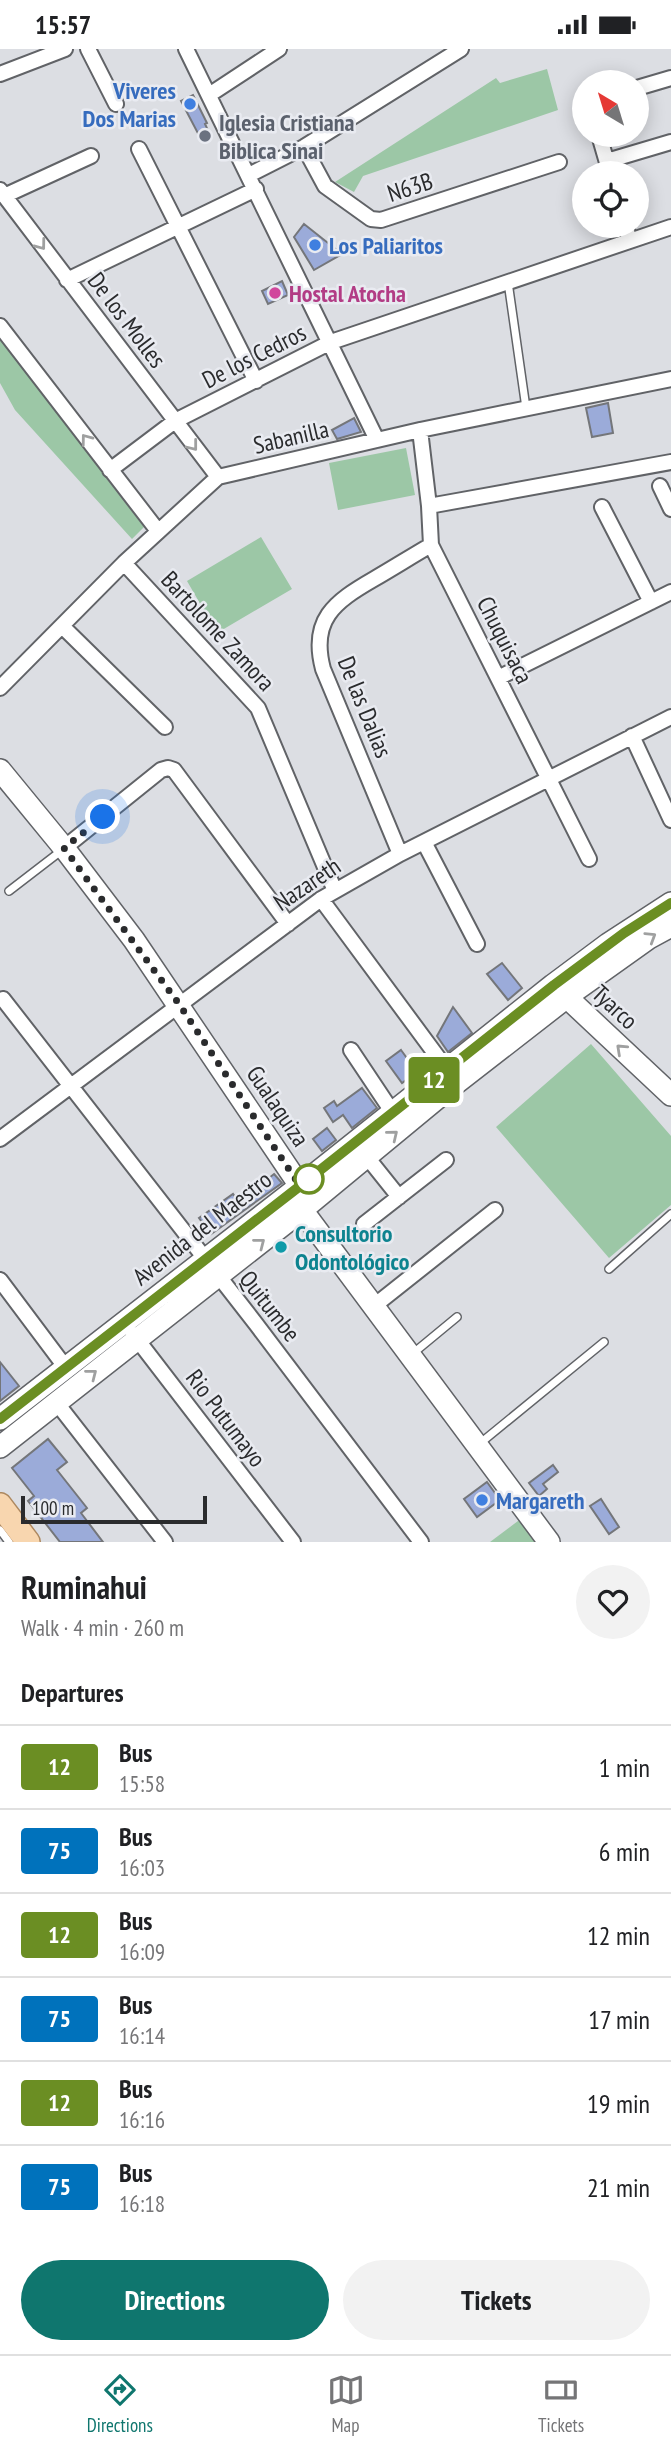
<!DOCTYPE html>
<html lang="en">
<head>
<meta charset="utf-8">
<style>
  body { margin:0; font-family:"PT Sans Narrow",sans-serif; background:#f2f2f2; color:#202124; height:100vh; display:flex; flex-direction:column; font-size:26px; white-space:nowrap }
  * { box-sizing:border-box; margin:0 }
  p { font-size:23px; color:#757577 }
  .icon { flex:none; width:38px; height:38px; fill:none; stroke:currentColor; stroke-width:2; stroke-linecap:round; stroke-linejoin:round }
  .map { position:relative; height:1493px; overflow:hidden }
  .drawer { display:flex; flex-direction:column; background:#fff; flex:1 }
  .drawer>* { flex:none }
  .badge { padding:0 14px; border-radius:5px; font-size:24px; line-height:46px }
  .needle { width:46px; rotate:322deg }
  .buttons { position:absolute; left:572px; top:21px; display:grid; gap:14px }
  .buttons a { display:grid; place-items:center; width:77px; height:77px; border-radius:50%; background:#fff; box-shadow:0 4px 18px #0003; font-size:35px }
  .scale { position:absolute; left:21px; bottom:18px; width:186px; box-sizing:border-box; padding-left:7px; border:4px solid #2a2b2d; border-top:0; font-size:19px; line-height:24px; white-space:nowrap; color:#2a2b2d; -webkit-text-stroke:5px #e9ebf1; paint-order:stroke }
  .you { position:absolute; width:35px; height:35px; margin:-18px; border:5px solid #fff; border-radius:50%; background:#1a73e8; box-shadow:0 0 0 10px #1a73e833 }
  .map>.badge { position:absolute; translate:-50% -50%; box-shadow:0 0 0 4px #fff }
  h2 { padding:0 21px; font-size:26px; line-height:63px }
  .round { display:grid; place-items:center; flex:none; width:74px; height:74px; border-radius:37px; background:#f2f2f2 }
  .headline { display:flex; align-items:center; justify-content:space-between; height:119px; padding:0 21px }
  h1 { font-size:33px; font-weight:700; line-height:52px }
  .primary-button { display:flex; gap:14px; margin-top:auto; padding:14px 21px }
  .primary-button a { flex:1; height:80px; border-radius:42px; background:#0f766e; color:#fff; font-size:28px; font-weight:700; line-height:80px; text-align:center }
  .primary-button a+a { background:#f2f2f2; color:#202124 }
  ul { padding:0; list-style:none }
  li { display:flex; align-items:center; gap:21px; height:84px; padding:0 21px; border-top:2px solid #e0e0e0 }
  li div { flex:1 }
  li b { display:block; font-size:26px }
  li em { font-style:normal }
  li .badge { min-width:77px; font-weight:700; text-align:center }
  .status { display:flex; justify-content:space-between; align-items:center; height:49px; padding:0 35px; background:#fff; direction:ltr }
  .status svg { height:19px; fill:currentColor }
  .menu { display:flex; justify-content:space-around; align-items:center; height:98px; border-top:2px solid #e0e0e0; background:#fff; font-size:19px; color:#757577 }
  .menu a { display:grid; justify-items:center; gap:4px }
  .menu .current { color:#0f766e }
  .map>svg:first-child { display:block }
  .green { fill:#9cc7a6 }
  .building { fill:#9babd9; stroke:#74767a; stroke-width:2 }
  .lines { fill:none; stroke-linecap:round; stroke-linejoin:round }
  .lane-casing { stroke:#616367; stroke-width:10 }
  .street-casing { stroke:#616367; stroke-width:18 }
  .secondary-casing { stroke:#616367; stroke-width:24 }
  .primary-casing { stroke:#ad885f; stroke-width:26 }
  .lane { stroke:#fff; stroke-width:7 }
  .street { stroke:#fff; stroke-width:14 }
  .secondary { stroke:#fff; stroke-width:21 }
  .primary { stroke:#f8d6af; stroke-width:23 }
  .oneway { stroke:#9fa0a0 }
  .line-casing { stroke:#fff; stroke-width:16 }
  .line { stroke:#6b8e23; stroke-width:10 }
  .walk { stroke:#2a2b2d; stroke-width:7; stroke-dasharray:0 12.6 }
  .shop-dot { fill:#3f7fe0; stroke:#e9ebf1; stroke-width:2.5 }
  .worship-dot { fill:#6b7280; stroke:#e9ebf1; stroke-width:2.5 }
  .hotel-dot { fill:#d1479c; stroke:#e9ebf1; stroke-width:2.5 }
  .stop-dot { fill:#fff; stroke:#6b8e23; stroke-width:3.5 }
  .culture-dot { fill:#0f9aa8; stroke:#e9ebf1; stroke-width:2.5 }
  .labels { text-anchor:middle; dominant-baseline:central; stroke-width:5; stroke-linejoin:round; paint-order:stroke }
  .shop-label { font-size:24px; font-weight:bold; fill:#366cbe; stroke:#e9ebf1; text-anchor:start }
  .worship-label { font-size:24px; font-weight:bold; fill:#5b616d; stroke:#e9ebf1; text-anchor:start }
  .street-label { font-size:24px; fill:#2a2b2d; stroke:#e9ebf1 }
  .hotel-label { font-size:24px; font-weight:bold; fill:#b23c85; stroke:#e9ebf1; text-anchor:start }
  .culture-label { font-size:24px; font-weight:bold; fill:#0d838f; stroke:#e9ebf1; text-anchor:start }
</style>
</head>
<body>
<div class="status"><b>15:57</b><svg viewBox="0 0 49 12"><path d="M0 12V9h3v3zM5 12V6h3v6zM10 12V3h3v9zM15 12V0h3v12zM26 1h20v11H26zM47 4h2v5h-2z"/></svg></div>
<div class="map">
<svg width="671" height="1493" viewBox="0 0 671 1493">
  <rect width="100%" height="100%" fill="#dcdee3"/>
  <path class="green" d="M 547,20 L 558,61 L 363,127 L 354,143 L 335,133 L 496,29 L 500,34 Z
    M 0,290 L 144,478 L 132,490 L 15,361 L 0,334 Z
    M 406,399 L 415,446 L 338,461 L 329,414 Z
    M 261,488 L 292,540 L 217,584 L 187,532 Z
    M 591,995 L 671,1087 L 671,1156 L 609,1209 L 496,1078 Z
    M 522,1469 L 539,1493 L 490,1493 Z"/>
  <path class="building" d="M 193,46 L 207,74 L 205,75 L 211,88 L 202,92 L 181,52 Z
    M 304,175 L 342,205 L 314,221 L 294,188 Z
    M 282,232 L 288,246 L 268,255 L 262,242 Z
    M 608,354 L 613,384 L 592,388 L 586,359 Z
    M 354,369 L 361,383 L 337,390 L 332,381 Z
    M 502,914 L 522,939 L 508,951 L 487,925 Z
    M 453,958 L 472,984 L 448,1003 L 437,987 Z
    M 401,1001 L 417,1023 L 402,1034 L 386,1012 Z
    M 362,1039 L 377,1059 L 352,1079 L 343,1066 L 333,1073 L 324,1059 L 334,1052 L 337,1057 Z
    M 327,1079 L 336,1091 L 322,1102 L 313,1090 Z
    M 274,1125 L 282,1134 L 211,1185 L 199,1169 L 233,1145 L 239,1153 Z
    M 0,1313 L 19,1337 L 0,1352 Z
    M 48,1390 L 67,1413 L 57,1421 L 87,1459 L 81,1464 L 103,1493 L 60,1493 L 28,1452 L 34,1447 L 12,1419 Z
    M 553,1416 L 558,1423 L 543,1435 L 547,1440 L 539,1447 L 529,1434 Z
    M 487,1433 L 500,1451 L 477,1468 L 464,1450 Z
    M 601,1450 L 619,1478 L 609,1485 L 590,1457 Z"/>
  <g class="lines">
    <g class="lane-casing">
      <path id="lane" d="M 508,233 L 526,359
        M 9,842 L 61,802
        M 609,1220 L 671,1165
        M 411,1306 L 457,1268
        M 478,1396 L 604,1293
        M 0,1481 L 9,1493"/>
    </g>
    <g class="street-casing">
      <path id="street" d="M 88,0 L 116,55
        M 186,0 L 377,391
        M 0,25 L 65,0
        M 637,39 L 671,29
        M 209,46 L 279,0
        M 599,86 L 610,124
        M 304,98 L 325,137 L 371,170 L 381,171 L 559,113
        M 139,100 L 256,332
        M 607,112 L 671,93
        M 249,126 L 304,98 L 461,0
        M 0,141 L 218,428
        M 4,147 L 91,107
        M 626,177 L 629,191
        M 67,231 L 256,140
        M 0,277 L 158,482
        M 420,381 L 429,457 L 431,496 L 589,810
        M 110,421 L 175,372 L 331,293 L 671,178
        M 660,437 L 671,460
        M 429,457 L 671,413
        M 602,458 L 651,553
        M 124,514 L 258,659 L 335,842
        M 62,577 L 165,678
        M 498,629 L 671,543
        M 0,639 L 124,514 L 218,428 L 420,381 L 671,330
        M 632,687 L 671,771
        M 424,793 L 477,895
        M 64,799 L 161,721 L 168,719 L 174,721 L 288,875
        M 400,805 L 323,620 C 310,571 334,553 374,530 C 393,519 412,507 431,496
        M 321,850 L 451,1026
        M 3,950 L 256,1275 L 421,1493
        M 351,1001 L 393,1064
        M 0,1090 L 321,850 L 400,805 L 671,668
        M 367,1108 L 399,1148
        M 364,1175 L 446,1111
        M 0,1231 L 66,1319
        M 374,1257 L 495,1161
        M 133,1285 L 293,1493
        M 56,1353 L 165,1493"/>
    </g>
    <g class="secondary-casing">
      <path id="secondary" d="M 0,721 L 64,799 L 134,891 L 300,1137 L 302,1142 L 299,1156 L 302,1161 L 549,1493
        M 558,940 L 671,1046
        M 0,1370 L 300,1137 L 553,936 L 608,895 L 671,854
        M 0,1398 L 302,1161 L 446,1042 L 576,941 L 649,889 L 671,877"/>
    </g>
    <g class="primary-casing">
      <path id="primary" d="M 0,1456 L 28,1493"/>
    </g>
    <use href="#lane" class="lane"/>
    <use href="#street" class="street"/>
    <use href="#secondary" class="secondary"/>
    <use href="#primary" class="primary"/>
  </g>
  <defs><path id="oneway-chevron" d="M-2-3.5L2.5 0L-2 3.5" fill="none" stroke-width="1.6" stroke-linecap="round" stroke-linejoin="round" transform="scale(1.75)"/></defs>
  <g class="oneway">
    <use href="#oneway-chevron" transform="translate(41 196) rotate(53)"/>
    <use href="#oneway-chevron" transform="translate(86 390) rotate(-127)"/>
    <use href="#oneway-chevron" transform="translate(193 397) rotate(52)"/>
    <use href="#oneway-chevron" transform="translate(651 888) rotate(-32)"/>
    <use href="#oneway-chevron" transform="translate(621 1000) rotate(-137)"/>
    <use href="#oneway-chevron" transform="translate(393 1086) rotate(-39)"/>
    <use href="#oneway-chevron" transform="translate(260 1194) rotate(-38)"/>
    <use href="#oneway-chevron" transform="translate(92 1325) rotate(-38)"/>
  </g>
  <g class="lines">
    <g class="line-casing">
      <path id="line" d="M 0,1370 L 300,1137 L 554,936 L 624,884 L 671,854"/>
    </g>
    <use href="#line" class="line"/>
    <path class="walk" d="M 103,768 L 64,799 L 179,955 L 300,1137 L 309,1130"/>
  </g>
  <g class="shop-dot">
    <circle cx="190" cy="55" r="7"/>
    <circle cx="315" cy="196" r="7"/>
    <circle cx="482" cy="1451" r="7"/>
  </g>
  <circle class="worship-dot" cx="205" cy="87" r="7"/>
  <circle class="hotel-dot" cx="275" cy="244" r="7"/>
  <circle class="stop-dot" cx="309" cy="1130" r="14"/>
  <circle class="culture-dot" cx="281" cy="1198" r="7"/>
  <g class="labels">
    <g class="shop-label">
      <text x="176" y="41" text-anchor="end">Viveres<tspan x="176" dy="28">Dos Marias</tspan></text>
      <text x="329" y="196">Los Paliaritos</text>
      <text x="496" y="1451">Margareth</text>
    </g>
    <g class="worship-label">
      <text x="219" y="73">Iglesia Cristiana<tspan x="219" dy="28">Biblica Sinai</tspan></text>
    </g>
    <g class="street-label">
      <text transform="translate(410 138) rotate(-18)">N63B</text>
      <text transform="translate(127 271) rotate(53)">De los Molles</text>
      <text transform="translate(254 307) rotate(-27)">De los Cedros</text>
      <text transform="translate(291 388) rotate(-13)">Sabanilla</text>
      <text transform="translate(218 582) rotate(47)">Bartolome Zamora</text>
      <text transform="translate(505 591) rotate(63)">Chuquisaca</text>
      <text transform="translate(365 658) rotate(68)">De las Dalias</text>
      <text transform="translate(307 835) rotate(-34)">Nazareth</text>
      <text transform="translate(615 958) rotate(43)">Tyarco</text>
      <text transform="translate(278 1057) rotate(56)">Gualaquiza</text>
      <text transform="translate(202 1179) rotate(-38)">Avenida del Maestro</text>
      <text transform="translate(270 1257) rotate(52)">Quitumbe</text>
      <text transform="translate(226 1369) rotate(53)">Rio Putumayo</text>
    </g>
    <g class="hotel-label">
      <text x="289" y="244">Hostal Atocha</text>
    </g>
    <g class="culture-label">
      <text x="295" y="1184">Consultorio<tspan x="295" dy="28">Odontológico</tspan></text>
    </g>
  </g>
</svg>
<div class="buttons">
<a><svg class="needle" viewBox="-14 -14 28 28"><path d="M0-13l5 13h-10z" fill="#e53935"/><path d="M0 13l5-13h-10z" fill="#757577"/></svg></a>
<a><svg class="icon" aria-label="locate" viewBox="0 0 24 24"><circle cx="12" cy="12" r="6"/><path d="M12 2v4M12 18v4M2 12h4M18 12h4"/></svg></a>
</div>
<div class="scale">100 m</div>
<div class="you" style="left:103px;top:768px"></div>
<b class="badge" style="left:434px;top:1031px;background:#6b8e23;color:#fff">12</b>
</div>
<section class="drawer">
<div class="headline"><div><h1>Ruminahui</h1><p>Walk · 4 min · 260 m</p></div><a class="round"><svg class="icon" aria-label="heart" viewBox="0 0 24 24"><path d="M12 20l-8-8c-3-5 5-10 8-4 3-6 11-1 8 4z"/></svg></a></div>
<h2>Departures</h2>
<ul>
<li><span class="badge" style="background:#6b8e23;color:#fff">12</span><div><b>Bus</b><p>15:58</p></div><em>1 min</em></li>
<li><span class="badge" style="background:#0072bc;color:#fff">75</span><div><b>Bus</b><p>16:03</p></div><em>6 min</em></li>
<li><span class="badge" style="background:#6b8e23;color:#fff">12</span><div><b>Bus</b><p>16:09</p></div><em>12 min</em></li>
<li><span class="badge" style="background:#0072bc;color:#fff">75</span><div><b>Bus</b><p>16:14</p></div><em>17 min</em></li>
<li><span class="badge" style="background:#6b8e23;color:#fff">12</span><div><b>Bus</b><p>16:16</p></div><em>19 min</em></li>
<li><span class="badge" style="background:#0072bc;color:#fff">75</span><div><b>Bus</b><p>16:18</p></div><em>21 min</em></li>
</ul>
<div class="primary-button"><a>Directions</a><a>Tickets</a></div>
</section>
<nav class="menu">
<a class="current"><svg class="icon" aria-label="directions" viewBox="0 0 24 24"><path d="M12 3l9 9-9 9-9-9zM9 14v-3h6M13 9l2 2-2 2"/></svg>Directions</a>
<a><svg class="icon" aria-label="map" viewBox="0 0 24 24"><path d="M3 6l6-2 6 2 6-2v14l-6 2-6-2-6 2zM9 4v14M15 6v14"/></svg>Map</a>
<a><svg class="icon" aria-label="tickets" viewBox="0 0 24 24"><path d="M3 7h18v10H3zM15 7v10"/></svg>Tickets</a>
</nav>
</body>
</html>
